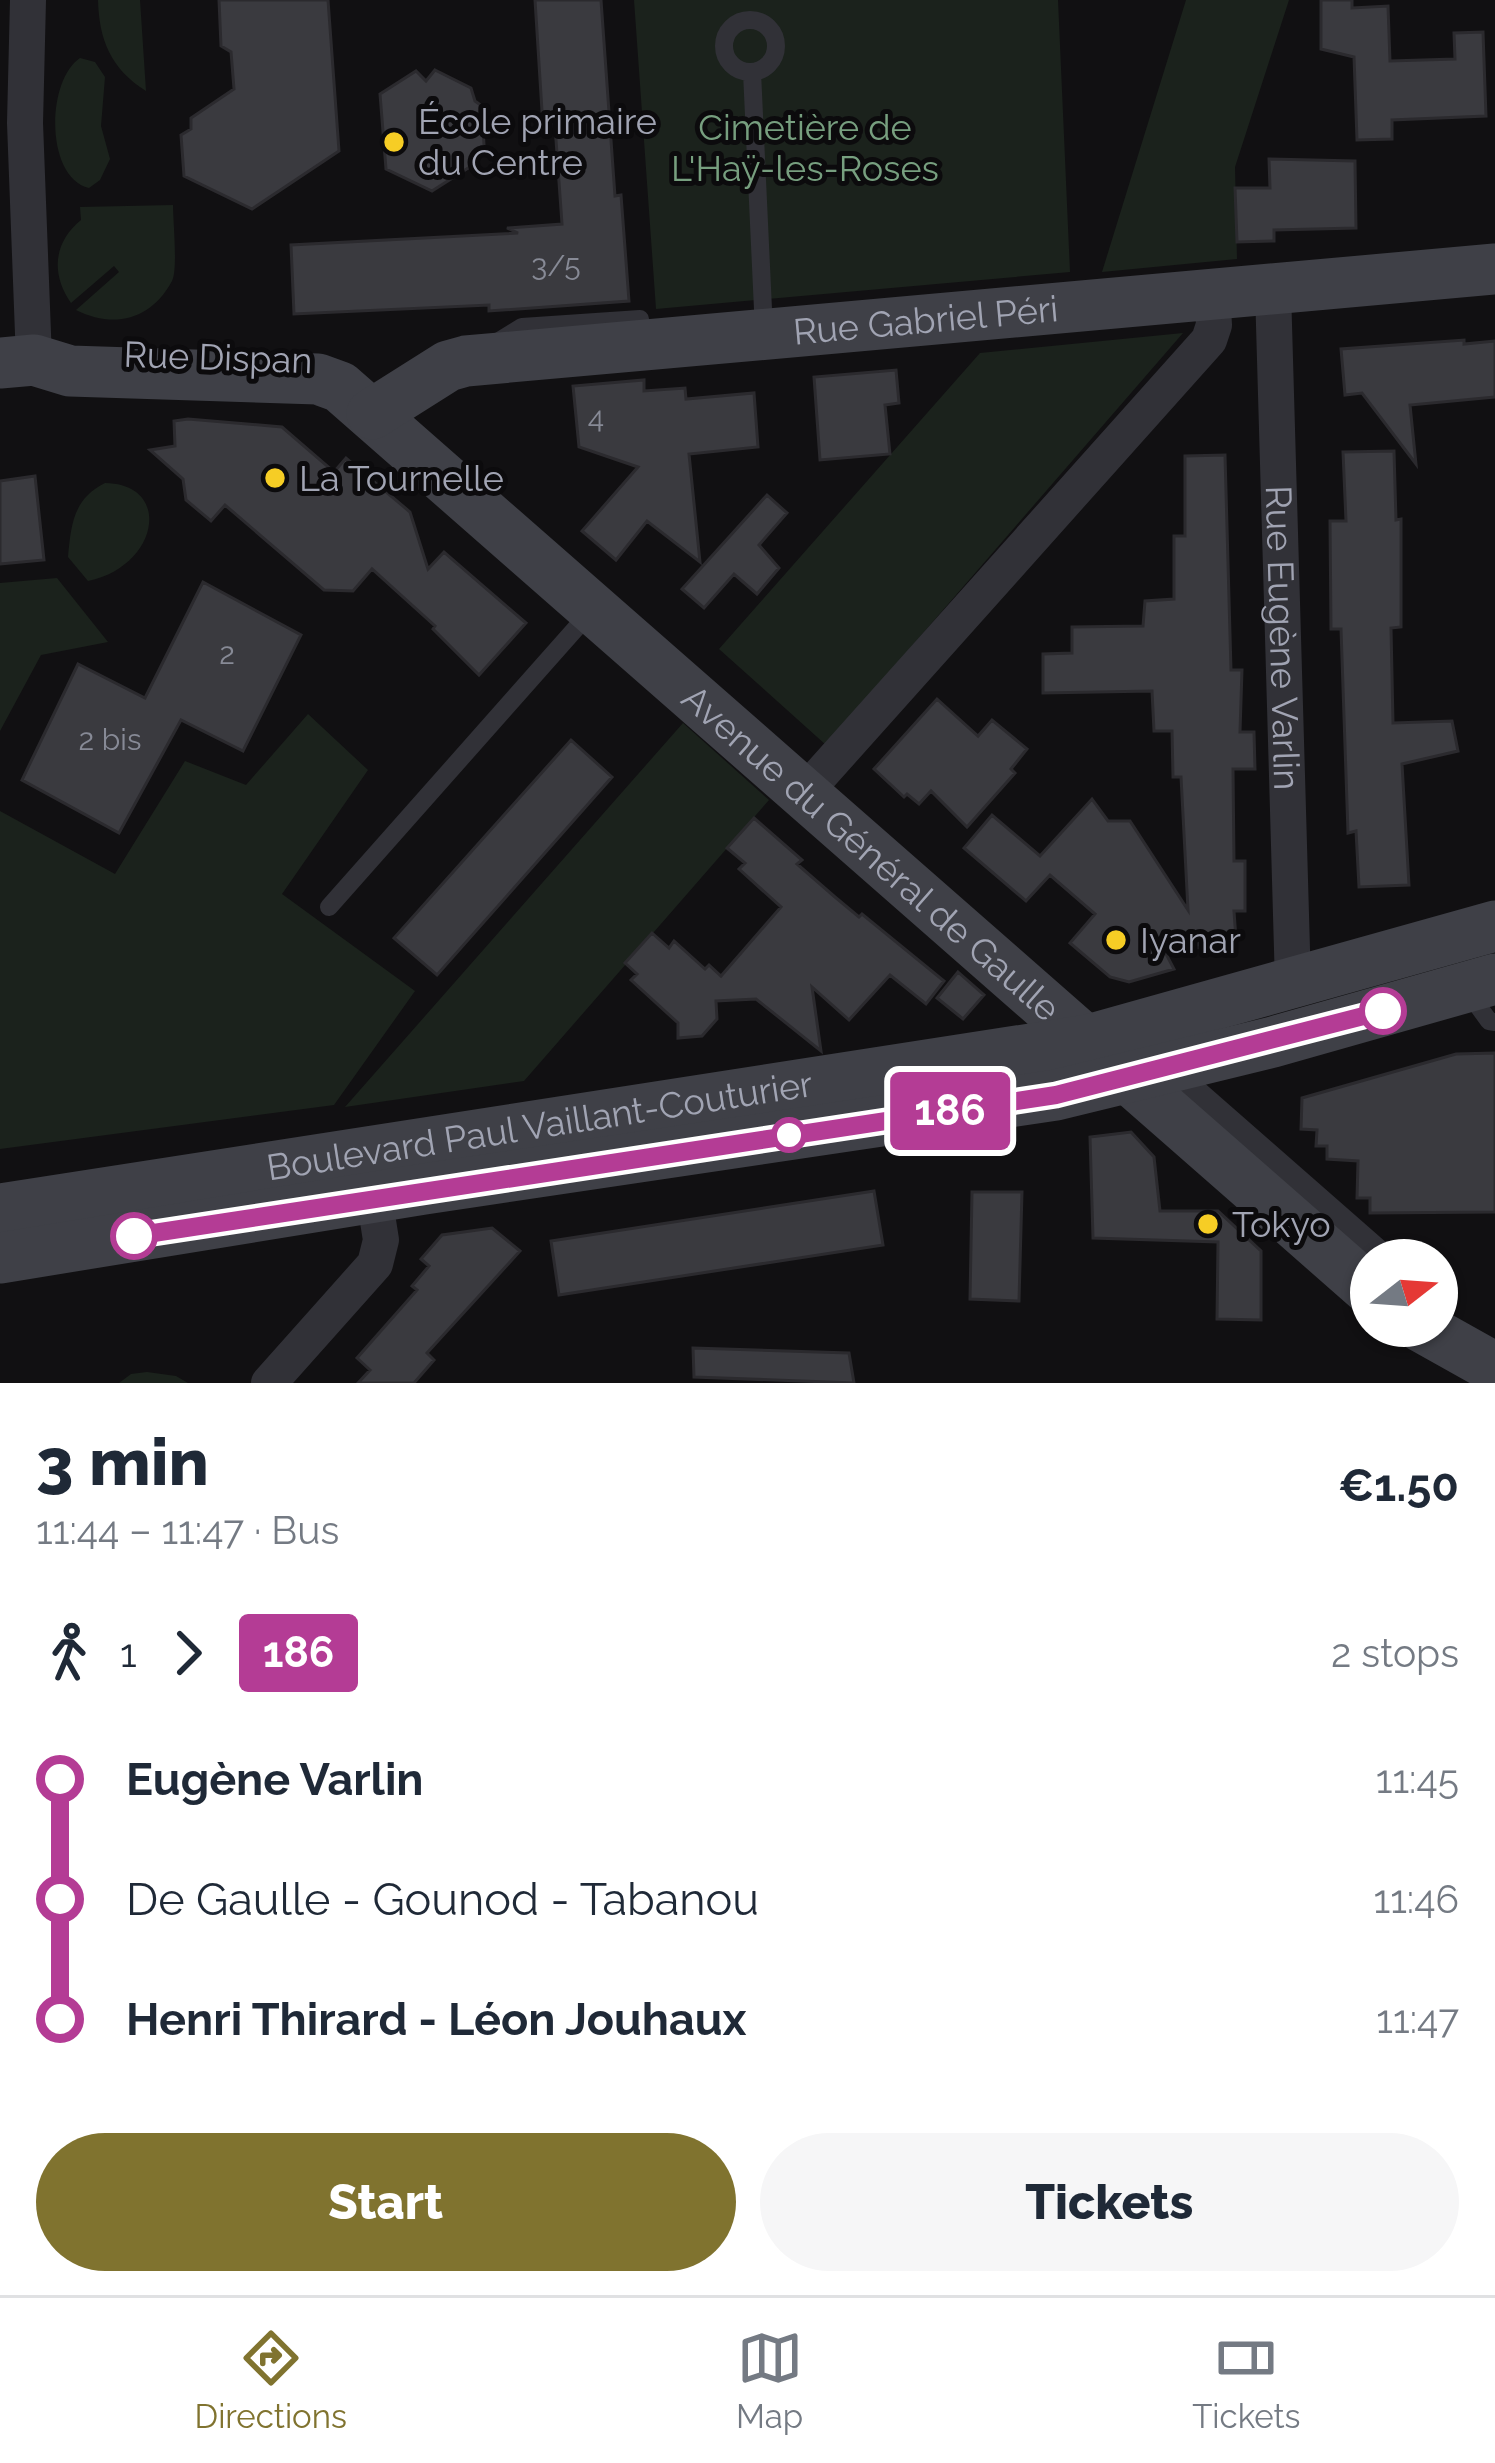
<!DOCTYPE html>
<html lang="en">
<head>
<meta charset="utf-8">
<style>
  body { margin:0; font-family:Raleway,sans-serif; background:#f6f6f7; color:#1f2937; height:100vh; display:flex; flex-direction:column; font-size:45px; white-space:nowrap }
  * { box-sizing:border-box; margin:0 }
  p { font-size:39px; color:#747a83 }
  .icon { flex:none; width:66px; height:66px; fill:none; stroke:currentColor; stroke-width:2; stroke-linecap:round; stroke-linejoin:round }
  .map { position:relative; height:1383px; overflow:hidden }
  .side { display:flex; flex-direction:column; background:#fff; flex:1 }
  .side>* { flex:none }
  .badge { padding:0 24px; border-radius:9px; font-size:42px; line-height:78px }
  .needle { width:78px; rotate:73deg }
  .buttons { position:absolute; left:1350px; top:1239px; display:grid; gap:24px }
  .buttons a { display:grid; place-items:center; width:108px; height:108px; border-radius:50%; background:#fff; box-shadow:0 3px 9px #0004; font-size:60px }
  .map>.badge { position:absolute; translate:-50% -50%; box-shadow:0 0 0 6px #fff }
  .legs { display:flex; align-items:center; gap:18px; height:132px; padding:0 36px; font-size:39px }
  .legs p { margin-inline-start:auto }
  .summary { display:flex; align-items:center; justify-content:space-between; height:204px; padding:0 36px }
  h1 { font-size:66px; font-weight:800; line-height:90px }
  .action { display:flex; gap:24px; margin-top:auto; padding:24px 36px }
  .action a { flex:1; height:138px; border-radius:72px; background:#80732f; color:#fff; font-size:48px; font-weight:800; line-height:138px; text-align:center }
  .action a+a { background:#f6f6f7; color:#1f2937 }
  ul { padding:0 36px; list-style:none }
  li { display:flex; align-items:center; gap:42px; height:120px; font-size:45px }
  li i { display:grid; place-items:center; width:18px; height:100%; margin:0 15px; background:currentColor }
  li i::after { content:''; width:30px; height:30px; margin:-15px; border:9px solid; border-radius:50%; background:#fff }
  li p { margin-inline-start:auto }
  li:first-child i { background:linear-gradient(#0000 50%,currentColor 0) }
  li:last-child i { background:linear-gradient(currentColor 50%,#0000 0) }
  .tab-bar { display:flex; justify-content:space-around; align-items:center; height:168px; border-top:3px solid #e0e1e3; background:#fff; font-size:33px; color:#747a83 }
  .tab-bar a { display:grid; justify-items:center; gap:6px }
  .tab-bar .selected { color:#80732f }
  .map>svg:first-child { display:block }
  .green { fill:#1b221c }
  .building { fill:#3a3a3f; stroke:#2b2a2e; stroke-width:3 }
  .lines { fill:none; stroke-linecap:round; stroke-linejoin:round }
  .lane { stroke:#313137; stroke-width:18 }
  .street { stroke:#313137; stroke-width:36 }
  .secondary { stroke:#3f4047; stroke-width:51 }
  .line-1-casing { stroke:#fff; stroke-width:27 }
  .line-1 { stroke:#b43c95; stroke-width:18 }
  .poi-dot { fill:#f6cd25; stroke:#0c0b0d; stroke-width:4.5 }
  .stop-1-dot { fill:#fff; stroke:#b43c95; stroke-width:6 }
  .labels { text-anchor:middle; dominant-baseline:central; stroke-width:10; stroke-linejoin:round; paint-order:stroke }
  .number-label { font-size:30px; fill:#878a96 }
  .poi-label { font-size:36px; fill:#a1a4b3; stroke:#0c0b0d; text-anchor:start }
  .park-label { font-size:36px; fill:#779f7f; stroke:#0c0b0d }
  .street-label { font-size:36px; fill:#a1a4b3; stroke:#0c0b0d }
</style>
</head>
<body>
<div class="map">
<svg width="1495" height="1383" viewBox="0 0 1495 1383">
  <rect width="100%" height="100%" fill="#111012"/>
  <path class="green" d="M 98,0 L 140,0 L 146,91 C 111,69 99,40 98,0 Z
    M 634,0 L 1058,0 L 1070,272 L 656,309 Z
    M 1186,0 L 1289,0 L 1235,167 L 1237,259 L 1102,272 Z
    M 80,58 L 95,62 L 105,77 L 101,126 L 110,159 L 100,180 L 89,188 C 45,177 46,81 80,58 Z
    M 173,205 C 173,221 178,270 172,281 C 151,320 114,329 76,310 L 119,272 L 114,266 L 71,303 C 51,274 53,243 81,220 L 80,207 Z
    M 1183,333 L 826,745 L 719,649 L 980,353 Z
    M 105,483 C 173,484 159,566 88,581 L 68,557 C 71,525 73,499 105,483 Z
    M 57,578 L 108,642 L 41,655 L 0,731 L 0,583 Z
    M 308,714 L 368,770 L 282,894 L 415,991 L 334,1105 L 0,1149 L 0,811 L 115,874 L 185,761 L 246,785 Z
    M 683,723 L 769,800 L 524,1081 L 345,1107 Z
    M 147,1372 L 176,1376 L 188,1383 L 119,1383 L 131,1374 Z"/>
  <path class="building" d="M 219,0 L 328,0 L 339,151 L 252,209 L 184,176 L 181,135 L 191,129 L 191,118 L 234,89 L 231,52 L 221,46 Z
    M 535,0 L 601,0 L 615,196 L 621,195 L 629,301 L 489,311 L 489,305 L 294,314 L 291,245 L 518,233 L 507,228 L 562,224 L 555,126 L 543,127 Z
    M 1321,0 L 1352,0 L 1352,8 L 1388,6 L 1390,61 L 1455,59 L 1454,33 L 1483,32 L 1486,116 L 1392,120 L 1392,139 L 1357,140 L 1354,57 L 1321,49 Z
    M 435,70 L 471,88 L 475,101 L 482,106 L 484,145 L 478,149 L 476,163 L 432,191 L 386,169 L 380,94 L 416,71 L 426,81 Z
    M 1269,159 L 1355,161 L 1356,228 L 1274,230 L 1274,241 L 1237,242 L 1235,188 L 1270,188 Z
    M 1464,340 L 1464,344 L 1495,341 L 1495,397 L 1410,405 L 1416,464 L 1362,393 L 1345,395 L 1341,349 Z
    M 896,370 L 899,403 L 885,405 L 890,454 L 820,460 L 814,377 Z
    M 644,380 L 644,391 L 685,388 L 686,399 L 754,393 L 758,447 L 689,454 L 700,562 L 647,521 L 616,560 L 582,531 L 638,467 L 579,447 L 573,386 Z
    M 188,419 L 282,427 L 334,472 L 346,458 L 410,512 L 428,569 L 444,552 L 526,623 L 479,675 L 433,629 L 435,626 L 372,569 L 353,591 L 324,590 L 225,505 L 211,521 L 186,500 L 183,479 L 150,450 L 175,446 L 174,421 Z
    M 1394,451 L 1396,520 L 1401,519 L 1401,627 L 1391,628 L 1393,723 L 1452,721 L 1458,751 L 1402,764 L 1409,885 L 1359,887 L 1356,831 L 1348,833 L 1341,629 L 1331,629 L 1330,521 L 1346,521 L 1343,452 Z
    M 1225,455 L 1231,670 L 1242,670 L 1240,732 L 1254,732 L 1255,769 L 1233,769 L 1234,861 L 1245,861 L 1245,911 L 1234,911 L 1236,939 L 1207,940 L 1211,947 L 1164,950 L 1174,969 L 1129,982 L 1110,977 L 1070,943 L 1095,914 L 1050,875 L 1026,901 L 964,848 L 992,815 L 1040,856 L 1092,799 L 1108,821 L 1130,821 L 1188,910 L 1181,777 L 1173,777 L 1172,731 L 1154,731 L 1152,691 L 1043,693 L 1043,654 L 1072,653 L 1072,627 L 1143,626 L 1145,601 L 1174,599 L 1174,536 L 1185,536 L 1185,456 Z
    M 35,476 L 44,560 L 0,564 L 0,481 Z
    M 767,495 L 787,513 L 759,545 L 779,568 L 757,594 L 734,574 L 704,608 L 682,589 Z
    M 203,582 L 301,635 L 243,751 L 181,720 L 119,833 L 22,780 L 78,664 L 145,698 Z
    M 937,699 L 978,736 L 992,720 L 1027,749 L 1011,769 L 1015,773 L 967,827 L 931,791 L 919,804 L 907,794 L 904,797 L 874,769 Z
    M 571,740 L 612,777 L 437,975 L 394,938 Z
    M 754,818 L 802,860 L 797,864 L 835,897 L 859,917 L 862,914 L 944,981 L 926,1004 L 890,975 L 849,1020 L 812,987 L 821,1051 L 756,999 L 716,1001 L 717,1019 L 702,1036 L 678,1038 L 678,1023 L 631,980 L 637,974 L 625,963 L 652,933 L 669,948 L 674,941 L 705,969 L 709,965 L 721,976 L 781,907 L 739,869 L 745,863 L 727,848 Z
    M 958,972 L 984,995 L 963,1019 L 937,998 Z
    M 1495,1053 L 1495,1212 L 1370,1213 L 1370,1198 L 1357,1198 L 1358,1161 L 1327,1159 L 1327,1146 L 1316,1146 L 1317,1130 L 1301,1129 L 1302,1098 L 1456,1054 Z
    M 1131,1132 L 1154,1157 L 1160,1211 L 1218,1211 L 1261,1251 L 1261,1320 L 1217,1319 L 1218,1242 L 1093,1238 L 1090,1137 Z
    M 874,1191 L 883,1245 L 559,1295 L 551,1241 Z
    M 972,1192 L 1022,1192 L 1019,1301 L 970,1299 Z
    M 492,1228 L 520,1251 L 427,1353 L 434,1360 L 414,1383 L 358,1383 L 370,1370 L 357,1358 L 417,1290 L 412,1286 L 429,1266 L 421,1259 L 442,1235 Z
    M 693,1348 L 849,1353 L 854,1383 L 694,1377 Z"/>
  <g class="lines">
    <path class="lane" d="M724 46a26 26 0 1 1 52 0a26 26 0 1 1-52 0Z
      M 752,72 L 764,331
      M 496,343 L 522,327 L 640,319
      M 329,907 L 593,609
      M 1468,992 L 1489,1021 L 1495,1022"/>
    <g class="street">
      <path d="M 28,0 L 25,123 L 34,360"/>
      <path id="s1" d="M 1273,290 L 1293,984"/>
      <path d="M 804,793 L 1209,340 L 1214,325 L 1212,293"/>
      <path d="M 1152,1061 L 1379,1260"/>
      <path d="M 269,1383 L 375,1264 L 381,1240 L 371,1177"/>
    </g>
    <g class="secondary">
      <path id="s2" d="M 0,363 L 34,360 L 70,371 L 318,379 L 340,387 L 1371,1291"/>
      <path id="s3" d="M 372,414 L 448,366 L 466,361 L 1495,269"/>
      <path id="s4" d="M 0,1209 L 1088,1040 L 1495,926"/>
      <path d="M 0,1258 L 424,1189 L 1056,1095 L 1273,1042 L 1495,979"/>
      <path d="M 1420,1326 L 1495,1368"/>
    </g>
  </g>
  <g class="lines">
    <g class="line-1-casing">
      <path id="line-1" d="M 134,1236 L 1056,1095 L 1383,1011"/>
    </g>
    <use href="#line-1" class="line-1"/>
  </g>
  <g class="poi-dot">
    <circle cx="394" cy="142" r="12"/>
    <circle cx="275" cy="478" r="12"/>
    <circle cx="1116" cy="940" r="12"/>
    <circle cx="1208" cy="1224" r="12"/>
  </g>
  <g class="stop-1-dot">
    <circle cx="1383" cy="1011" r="21"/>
    <circle cx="789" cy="1135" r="15"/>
    <circle cx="134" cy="1236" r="21"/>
  </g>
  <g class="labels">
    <g class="number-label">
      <text x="556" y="265">3/5</text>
      <text x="596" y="417">4</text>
      <text x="227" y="653">2</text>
      <text x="110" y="739">2 bis</text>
    </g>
    <g class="poi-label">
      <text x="418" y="121">École primaire<tspan x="418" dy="41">du Centre</tspan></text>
      <text x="299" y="478">La Tournelle</text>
      <text x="1140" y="940">Iyanar</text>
      <text x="1232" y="1224">Tokyo</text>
    </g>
    <g class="park-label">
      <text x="805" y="127">Cimetière de<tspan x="805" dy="41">L'Haÿ-les-Roses</tspan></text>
    </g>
    <g class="street-label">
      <text stroke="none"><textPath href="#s3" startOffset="570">Rue Gabriel Péri</textPath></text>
      <text transform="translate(218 357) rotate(2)">Rue Dispan</text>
      <text stroke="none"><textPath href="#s1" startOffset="348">Rue Eugène Varlin</textPath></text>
      <text stroke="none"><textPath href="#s2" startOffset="1050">Avenue du Général de Gaulle</textPath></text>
      <text stroke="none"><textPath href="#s4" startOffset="546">Boulevard Paul Vaillant-Couturier</textPath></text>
    </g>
  </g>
</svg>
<div class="buttons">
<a><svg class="needle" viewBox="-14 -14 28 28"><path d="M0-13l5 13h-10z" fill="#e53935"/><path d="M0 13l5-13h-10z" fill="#747a83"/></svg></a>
</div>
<b class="badge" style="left:950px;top:1111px;background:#b43c95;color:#fff">186</b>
</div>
<section class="side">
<div class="summary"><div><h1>3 min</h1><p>11:44 – 11:47 · Bus</p></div><b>€1.50</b></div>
<div class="legs"><svg class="icon" aria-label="walk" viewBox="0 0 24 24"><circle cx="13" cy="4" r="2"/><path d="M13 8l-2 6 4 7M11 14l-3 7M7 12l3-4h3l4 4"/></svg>1<svg class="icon" aria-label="forward" viewBox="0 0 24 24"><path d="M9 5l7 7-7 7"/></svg><b class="badge" style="background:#b43c95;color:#fff">186</b><p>2 stops</p></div>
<ul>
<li><i style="color:#b43c95"></i><b>Eugène Varlin</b><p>11:45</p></li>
<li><i style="color:#b43c95"></i><span>De Gaulle - Gounod - Tabanou</span><p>11:46</p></li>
<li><i style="color:#b43c95"></i><b>Henri Thirard - Léon Jouhaux</b><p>11:47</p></li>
</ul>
<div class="action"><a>Start</a><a>Tickets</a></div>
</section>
<nav class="tab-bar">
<a class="selected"><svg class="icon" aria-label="directions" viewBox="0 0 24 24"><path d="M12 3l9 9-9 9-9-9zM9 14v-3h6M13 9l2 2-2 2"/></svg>Directions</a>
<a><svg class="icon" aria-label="map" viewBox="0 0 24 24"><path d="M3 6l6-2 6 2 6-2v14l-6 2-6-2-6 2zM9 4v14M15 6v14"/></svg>Map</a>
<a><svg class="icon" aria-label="tickets" viewBox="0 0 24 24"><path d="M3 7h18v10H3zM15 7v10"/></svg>Tickets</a>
</nav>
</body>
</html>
